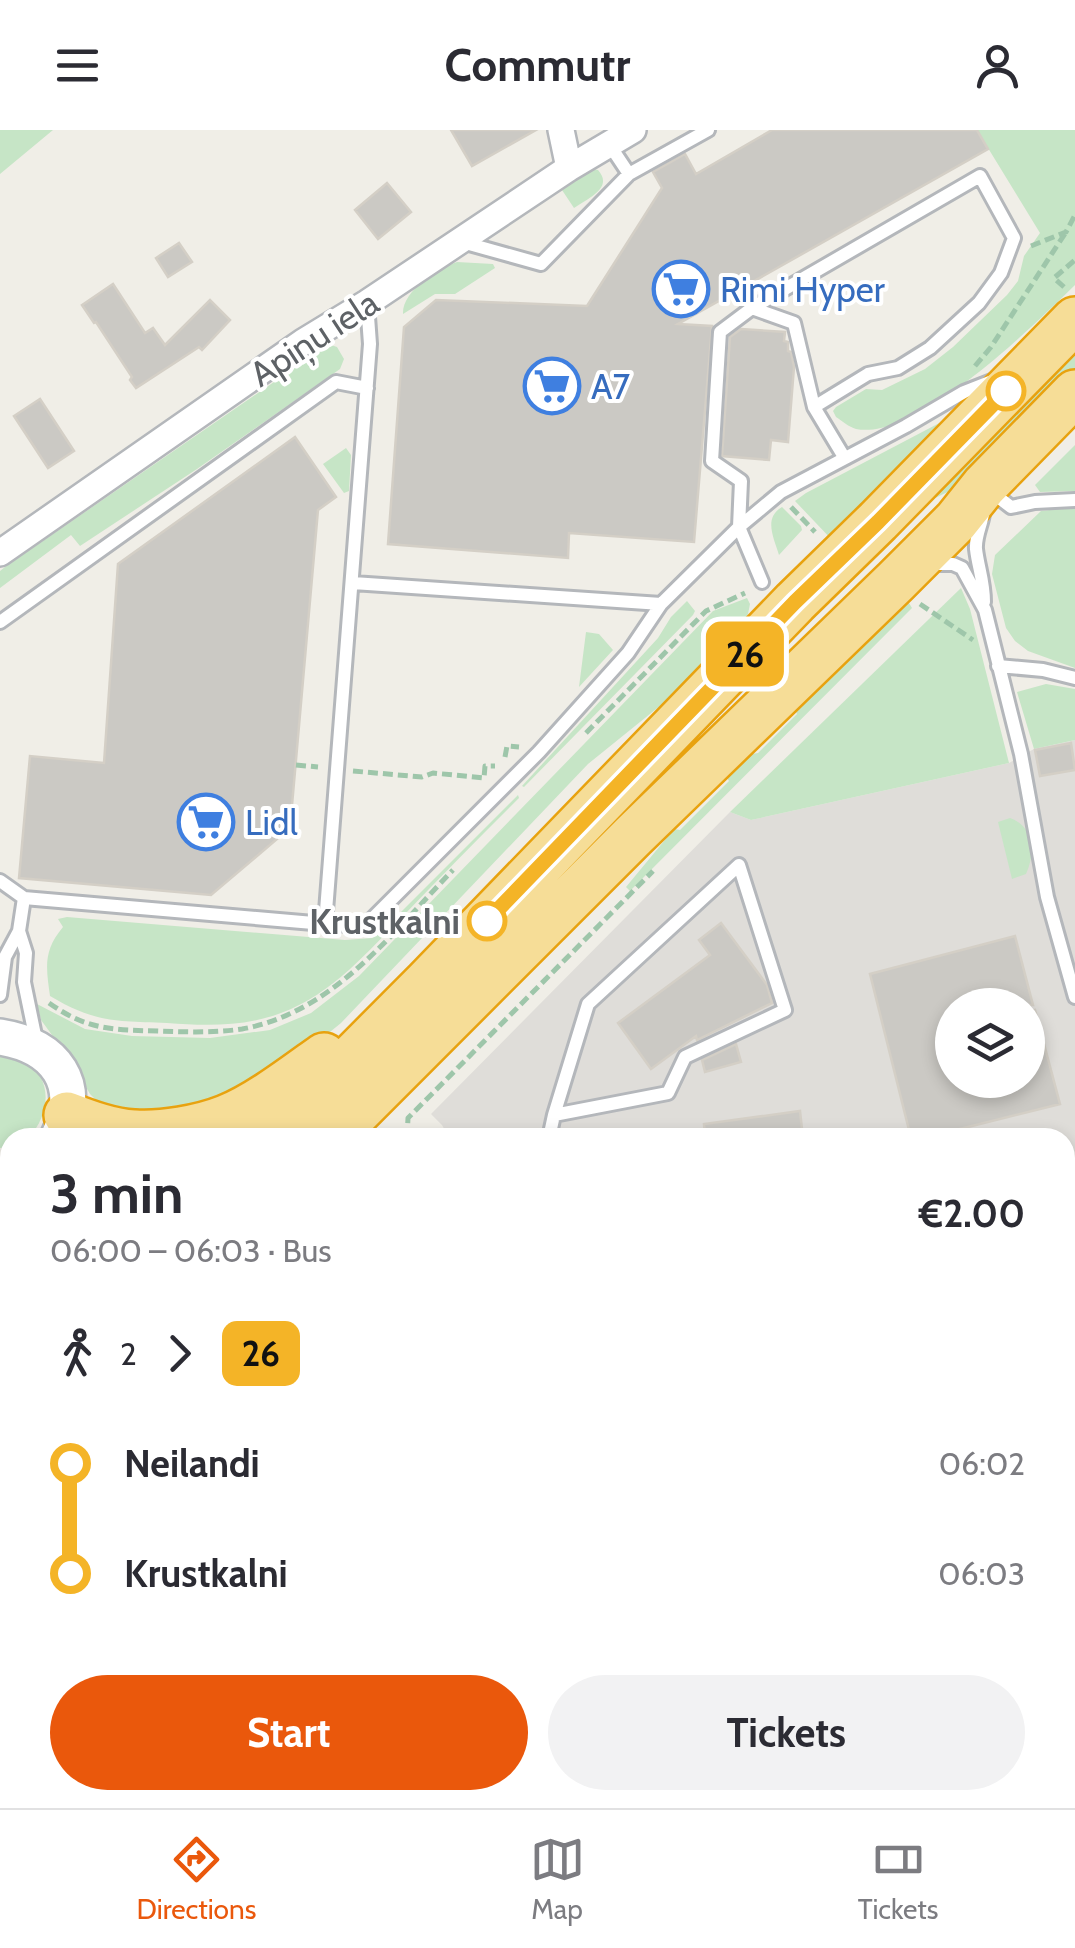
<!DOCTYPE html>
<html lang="en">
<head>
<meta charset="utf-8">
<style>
  body { margin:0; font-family:Cabin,sans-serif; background:#f2f2f3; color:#2b2b33; height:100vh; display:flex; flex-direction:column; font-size:38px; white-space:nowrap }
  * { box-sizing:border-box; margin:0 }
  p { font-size:32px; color:#7c7c81 }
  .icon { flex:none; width:55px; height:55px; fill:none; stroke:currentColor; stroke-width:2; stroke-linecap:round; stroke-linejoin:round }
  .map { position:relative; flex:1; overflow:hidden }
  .details { position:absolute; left:0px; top:998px; width:1075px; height:682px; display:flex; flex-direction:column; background:#fff; border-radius:30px 30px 0 0; box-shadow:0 5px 15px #0003 }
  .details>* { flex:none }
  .badge { padding:0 20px; border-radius:15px; font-size:35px; line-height:65px }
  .buttons { position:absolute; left:935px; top:858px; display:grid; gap:20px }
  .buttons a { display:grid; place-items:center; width:110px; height:110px; border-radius:50%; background:#fff; box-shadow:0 5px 15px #0003; font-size:50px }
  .map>.badge { position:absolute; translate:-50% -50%; box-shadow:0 0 0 5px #fff }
  .legs { display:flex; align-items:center; gap:15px; height:110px; padding:0 50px; font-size:32px }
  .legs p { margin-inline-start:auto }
  .overview { display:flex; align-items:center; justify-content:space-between; height:170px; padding:0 50px }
  h1 { font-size:55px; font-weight:800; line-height:75px }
  .action { display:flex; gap:20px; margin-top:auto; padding:20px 50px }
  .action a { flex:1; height:115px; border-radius:60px; background:#ea580c; color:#fff; font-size:40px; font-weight:800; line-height:115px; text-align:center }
  .action a+a { background:#f2f2f3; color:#2b2b33 }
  ul { padding:0 50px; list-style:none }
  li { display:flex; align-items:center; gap:35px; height:110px; font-size:38px }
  li i { display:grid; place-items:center; width:15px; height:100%; margin:0 12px; background:currentColor }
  li i::after { content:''; width:25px; height:25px; margin:-12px; border:8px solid; border-radius:50%; background:#fff }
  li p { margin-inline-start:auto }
  li:first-child i { background:linear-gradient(#0000 50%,currentColor 0) }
  li:last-child i { background:linear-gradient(currentColor 50%,#0000 0) }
  header { display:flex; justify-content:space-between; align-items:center; height:130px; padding:0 50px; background:#fff; font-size:45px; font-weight:800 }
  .dock { display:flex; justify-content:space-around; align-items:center; height:140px; border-top:2px solid #e1e1e2; background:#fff; font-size:28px; color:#7c7c81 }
  .dock a { display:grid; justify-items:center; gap:5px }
  .dock .active { color:#ea580c }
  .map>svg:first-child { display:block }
  .industrial { fill:#dfddd9; fill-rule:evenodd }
  .green { fill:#c6e5c6 }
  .building { fill:#cbc9c4; stroke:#d4cfc6; stroke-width:2.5 }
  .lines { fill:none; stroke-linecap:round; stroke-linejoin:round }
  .lane-casing { stroke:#b4b7bb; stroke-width:18 }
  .street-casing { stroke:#b4b7bb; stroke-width:30 }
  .secondary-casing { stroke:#b5b9bd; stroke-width:40 }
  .highway-casing { stroke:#e8a20f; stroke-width:50 }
  .path { stroke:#9ec6aa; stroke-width:5; stroke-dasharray:10 5; stroke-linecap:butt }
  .lane { stroke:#fff; stroke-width:12 }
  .street { stroke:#fff; stroke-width:25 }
  .secondary { stroke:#fff; stroke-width:35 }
  .highway { stroke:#f6dd97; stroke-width:45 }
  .line-1-casing { stroke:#fff; stroke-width:22 }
  .line-1 { stroke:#f4b427; stroke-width:15 }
  .stop-1-dot { fill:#fff; stroke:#f4b427; stroke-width:5 }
  .labels { text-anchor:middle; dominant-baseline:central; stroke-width:8; stroke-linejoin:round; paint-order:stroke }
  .shop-label { font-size:35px; fill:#366cbe; stroke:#fff; text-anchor:start }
  .street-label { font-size:35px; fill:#5e6266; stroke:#fff }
  .stop-label { font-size:35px; font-weight:bold; fill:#5e6266; stroke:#fff; text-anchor:end }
</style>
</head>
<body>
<header><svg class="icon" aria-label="menu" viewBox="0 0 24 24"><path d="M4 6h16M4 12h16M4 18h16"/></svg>Commutr<svg class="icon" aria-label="person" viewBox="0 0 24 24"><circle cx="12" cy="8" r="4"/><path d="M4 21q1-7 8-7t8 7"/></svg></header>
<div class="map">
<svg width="1075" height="1678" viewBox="0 0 1075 1678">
  <rect width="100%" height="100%" fill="#f0eee7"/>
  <path class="industrial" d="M 1075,610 L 1075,1678 L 991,1678 L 989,1670 L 1065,1670 L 1065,1008 L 449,1008 L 442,995 L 431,984 L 730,682 L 751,690 L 1009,633 L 1034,619 ZM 952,875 L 1028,875 L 1028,950 L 952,950 Z
    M 191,1670 L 410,1670 L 412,1678 L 187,1678 Z"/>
  <path class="green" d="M 0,0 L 53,0 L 0,44 Z
    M 977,0 L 1075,0 L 1075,155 C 1033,196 917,311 856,299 C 849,297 842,291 836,287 L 833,281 L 836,277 L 866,259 L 882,260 L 925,239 L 953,217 L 1007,165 L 1018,151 L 1024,126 L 1040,103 Z
    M 592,39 L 598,40 C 614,58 588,68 574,78 L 562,60 Z
    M 457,132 L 493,134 L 495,138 L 455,164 L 435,164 L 403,184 C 402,161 437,139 457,132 Z
    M 1075,209 L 1075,240 L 958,357 L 904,383 Z
    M 331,215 L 337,217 L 344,229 L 340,239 L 197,339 L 80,416 L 71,405 L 0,458 L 0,441 L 5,437 L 319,221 Z
    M 966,279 L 834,412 L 795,371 L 806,363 Z
    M 1075,315 L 1075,361 L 1040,362 L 1035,355 Z
    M 346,318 L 351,325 L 349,361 L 344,363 L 323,334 Z
    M 782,377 L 801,396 L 802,400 L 779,425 C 774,408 763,388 782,377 Z
    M 1075,377 L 1075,538 L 1028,521 L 1015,511 L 1006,498 L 992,444 L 995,425 L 1041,381 Z
    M 961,458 L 970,479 L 1009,633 L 751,690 L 730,682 Z
    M 747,468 L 750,474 L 748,484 L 738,501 L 666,571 L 588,634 L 341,893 L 298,928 L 250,956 L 158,992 L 102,976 L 90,964 L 71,931 L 41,890 L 37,874 L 85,899 L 132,906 L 210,908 L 270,900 L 311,883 L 359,846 L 713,481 Z
    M 906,468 L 912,478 L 630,761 L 626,757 L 674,699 L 680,700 L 729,651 L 725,645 L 746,625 L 758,623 L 797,584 L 794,577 Z
    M 687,471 L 695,481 L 693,485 L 524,657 L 522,656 L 658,508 L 671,487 Z
    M 586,502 L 599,504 L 613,520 L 579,557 Z
    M 1046,554 L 1075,559 L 1075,610 L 1034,619 L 1017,562 Z
    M 518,665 L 519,668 C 481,706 443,744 406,783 C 368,821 333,864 281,883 C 244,897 206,896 167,893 C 116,891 95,893 50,866 C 46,837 43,821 63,797 L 58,789 L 67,787 L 345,810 L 372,808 L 384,799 Z
    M 1010,688 C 1034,697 1036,722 1026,744 L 1012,749 L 998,692 Z
    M 0,924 C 8,926 17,927 24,930 C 54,948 50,985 29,1007 L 10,1008 L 10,1016 L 0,1018 Z
    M 10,1070 L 10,1227 L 0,1237 L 0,1084 Z
    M 10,1410 L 10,1670 L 191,1670 L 187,1678 L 0,1678 L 0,1420 Z
    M 410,1670 L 988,1670 L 990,1678 L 412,1678 Z"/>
  <path class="building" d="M 451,0 L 536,0 L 472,36 Z
    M 772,0 L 977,0 L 988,19 L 678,194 L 712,196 L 694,412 L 569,403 L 568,428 L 388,414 L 404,197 L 436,170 L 587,176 L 662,58 L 653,42 L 685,24 L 696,44 Z
    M 387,53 L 411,82 L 378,109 L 355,80 Z
    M 179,113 L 192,132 L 168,147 L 156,128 Z
    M 113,154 L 145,203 L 153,198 L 165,215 L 210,170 L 230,190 L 202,220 L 199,217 L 136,258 L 130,250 L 132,247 L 96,192 L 94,193 L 82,175 Z
    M 741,199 L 785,202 L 784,211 L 788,212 L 788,221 L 791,222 L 794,237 L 788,312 L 771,310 L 769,330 L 722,326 L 730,207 Z
    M 40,269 L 74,321 L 48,338 L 14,286 Z
    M 295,307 L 336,367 L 318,380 L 290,698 L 211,765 L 19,748 L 30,626 L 104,633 L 118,434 Z
    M 1071,613 L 1075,640 L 1040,646 L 1035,620 Z
    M 721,793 L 767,855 L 772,873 L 697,910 L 696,906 L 651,939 L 618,893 L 710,825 L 699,810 Z
    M 1015,806 L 1033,875 L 952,875 L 952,950 L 1028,950 L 1028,881 L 1035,880 L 1060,974 L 952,1001 L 954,1008 L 911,1008 L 870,844 Z
    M 736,914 L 741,932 L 705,942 L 702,930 Z
    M 800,981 L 803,1008 L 705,1008 L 704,994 Z"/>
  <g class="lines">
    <g class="lane-casing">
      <path id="lane" d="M 609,14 L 629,44
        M 462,112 L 541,134 L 629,44 L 708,0
        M 752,178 L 794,193 L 814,277 L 844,327
        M 990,361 L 1011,377 L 1035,372 L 1075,370
        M 983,384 C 981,396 975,407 976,419 C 978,437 984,451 984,472
        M 931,434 L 953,434 L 962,438 L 985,480 L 1021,624 L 1047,767 L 1075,867
        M 762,452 L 739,397 L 741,351 L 712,331 L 720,202 L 752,178 L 980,46 L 1014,108 L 1001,143 L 979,173 L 930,218 L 898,238 L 868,244 L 814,277
        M 353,453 L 661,474
        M 0,492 L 336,252 L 367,258
        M 998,536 L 1043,540 L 1075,548
        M 0,751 L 24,768 L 325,794 L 358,795 L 369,792 L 539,622 L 628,523 L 661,474 L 739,397 L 781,362 L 906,296 L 964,262 L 992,251
        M 325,794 L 370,214 L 367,173
        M 19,801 L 26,823 L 24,852 L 37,915
        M 0,865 L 5,827 L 19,801 L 24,768
        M 549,1008 L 554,985 L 668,963 L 685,927 L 785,880 L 739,735 L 588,874 L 554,985
        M 1065,1260 L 1075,1257"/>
    </g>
    <g class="street-casing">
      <path id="street" d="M 561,0 L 569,38
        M 0,423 L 303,212 L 367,173 L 569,38 L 633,0
        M 972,1670 L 974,1678"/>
    </g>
    <g class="secondary-casing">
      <path id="secondary" d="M 0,907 C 56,916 84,954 58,1008
        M 0,1058 L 10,1046"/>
    </g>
    <g class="highway-casing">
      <path id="highway" d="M 67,985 C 88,993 112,1002 134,1003 C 161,1005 201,998 226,988 C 257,976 296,946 324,926
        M 272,1008 L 427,852 L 795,472 L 878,391 L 1075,190
        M 331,1008 L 633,706 L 896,451 L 956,391 L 984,356 L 1075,263
        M 0,1280 L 10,1270
        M 0,1336 L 10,1326"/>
    </g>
    <path class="path" d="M 1031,116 L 1066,102 L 1075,85
      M 1064,157 L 1054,148 L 1075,130
      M 975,236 L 991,217 L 1066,102
      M 791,377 L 815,402
      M 920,474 L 973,510
      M 586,603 L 706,481 L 745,463
      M 505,627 L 507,616 L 519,617
      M 296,635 L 318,637
      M 353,641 L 422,647 L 433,643 L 484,648 L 485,636 L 495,636
      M 49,873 C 87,900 113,900 158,901 C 186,902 215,903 242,899 C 333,883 393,802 453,740
      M 407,1008 L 408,988 L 653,741"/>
    <use href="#lane" class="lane"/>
    <use href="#street" class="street"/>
    <use href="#secondary" class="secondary"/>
    <use href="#highway" class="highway"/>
  </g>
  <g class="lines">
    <g class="line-1-casing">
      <path id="line-1" d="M 487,791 L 795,472 L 878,392 L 1006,261"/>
    </g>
    <use href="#line-1" class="line-1"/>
  </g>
  <defs>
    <g id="supermarket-ring" transform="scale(2.875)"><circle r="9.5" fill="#fff" stroke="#3f7fe0" stroke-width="1.5"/><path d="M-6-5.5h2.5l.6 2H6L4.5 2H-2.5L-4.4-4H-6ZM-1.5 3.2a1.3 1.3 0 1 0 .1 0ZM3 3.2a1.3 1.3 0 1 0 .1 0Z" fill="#3f7fe0"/></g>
  </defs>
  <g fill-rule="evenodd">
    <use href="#supermarket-ring" x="681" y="159"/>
    <use href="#supermarket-ring" x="552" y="256"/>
    <use href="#supermarket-ring" x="206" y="692"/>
  </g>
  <g class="stop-1-dot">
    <circle cx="1006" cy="261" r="18"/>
    <circle cx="487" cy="791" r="18"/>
  </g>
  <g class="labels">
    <g class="shop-label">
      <text x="720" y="159">Rimi Hyper</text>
      <text x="591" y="256">A7</text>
      <text x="245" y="692">Lidl</text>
    </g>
    <g class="street-label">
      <text transform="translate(314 208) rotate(-33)">Apiņu iela</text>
    </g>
    <g class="stop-label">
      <text x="460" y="791">Krustkalni</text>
    </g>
  </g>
</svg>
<div class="buttons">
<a><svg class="icon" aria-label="layers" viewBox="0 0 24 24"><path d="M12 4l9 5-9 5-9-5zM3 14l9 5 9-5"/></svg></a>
</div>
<b class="badge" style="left:745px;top:524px;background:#f4b427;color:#111">26</b>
<section class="details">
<div class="overview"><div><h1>3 min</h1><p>06:00 – 06:03 · Bus</p></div><b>€2.00</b></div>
<div class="legs"><svg class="icon" aria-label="walk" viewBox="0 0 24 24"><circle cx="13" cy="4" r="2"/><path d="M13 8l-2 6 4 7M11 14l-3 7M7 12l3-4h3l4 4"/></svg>2<svg class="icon" aria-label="forward" viewBox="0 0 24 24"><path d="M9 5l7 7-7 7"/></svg><b class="badge" style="background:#f4b427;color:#111">26</b></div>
<ul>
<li><i style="color:#f4b427"></i><b>Neilandi</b><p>06:02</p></li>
<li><i style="color:#f4b427"></i><b>Krustkalni</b><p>06:03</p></li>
</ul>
<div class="action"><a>Start</a><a>Tickets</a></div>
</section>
</div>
<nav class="dock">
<a class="active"><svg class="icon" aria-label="directions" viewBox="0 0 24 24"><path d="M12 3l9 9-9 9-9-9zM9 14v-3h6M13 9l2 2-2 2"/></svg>Directions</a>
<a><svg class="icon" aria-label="map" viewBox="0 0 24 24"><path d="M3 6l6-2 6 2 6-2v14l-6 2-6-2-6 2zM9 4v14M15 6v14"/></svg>Map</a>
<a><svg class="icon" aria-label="tickets" viewBox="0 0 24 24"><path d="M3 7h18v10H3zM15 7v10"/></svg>Tickets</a>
</nav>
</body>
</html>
